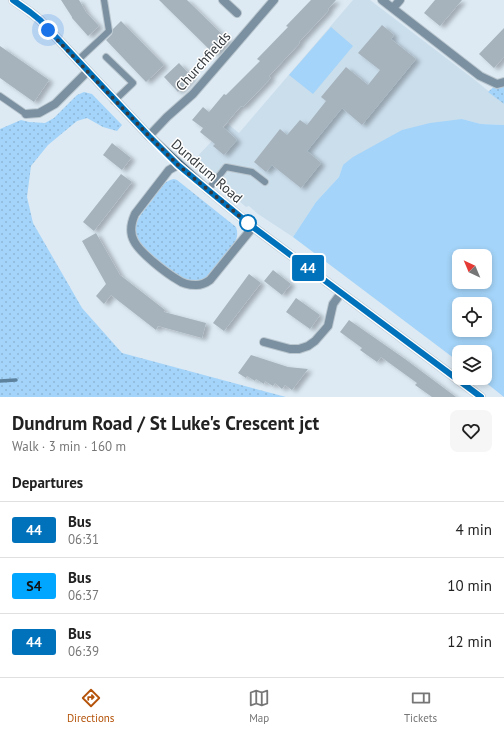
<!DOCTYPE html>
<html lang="en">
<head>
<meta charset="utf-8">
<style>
  body { margin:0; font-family:"PT Sans",sans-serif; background:#f6f6f6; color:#222; height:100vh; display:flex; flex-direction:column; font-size:15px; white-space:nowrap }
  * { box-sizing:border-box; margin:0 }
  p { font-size:13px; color:#767676 }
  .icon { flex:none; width:22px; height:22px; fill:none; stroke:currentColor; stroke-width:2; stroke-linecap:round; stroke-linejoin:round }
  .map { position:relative; height:397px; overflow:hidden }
  .panel { display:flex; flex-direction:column; background:#fff; flex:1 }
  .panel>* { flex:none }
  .badge { padding:0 8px; border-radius:3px; font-size:14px; line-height:26px }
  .needle { width:26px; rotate:316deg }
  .buttons { position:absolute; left:452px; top:249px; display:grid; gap:8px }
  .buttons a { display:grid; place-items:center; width:40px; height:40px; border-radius:8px; background:#fff; box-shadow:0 2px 6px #0003; font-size:20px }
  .you { position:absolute; width:20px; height:20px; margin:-10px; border:3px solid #fff; border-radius:50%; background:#1a73e8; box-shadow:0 0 0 6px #1a73e833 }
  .map>.badge { position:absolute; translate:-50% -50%; box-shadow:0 0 0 2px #fff }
  h2 { padding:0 12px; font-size:15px; line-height:36px }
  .round { display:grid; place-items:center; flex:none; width:42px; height:42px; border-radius:8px; background:#f6f6f6 }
  .summary { display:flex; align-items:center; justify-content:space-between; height:68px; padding:0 12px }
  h1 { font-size:19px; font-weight:800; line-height:30px }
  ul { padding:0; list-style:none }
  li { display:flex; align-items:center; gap:12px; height:56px; padding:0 12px; border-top:1px solid #e0e0e0 }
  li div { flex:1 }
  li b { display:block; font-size:15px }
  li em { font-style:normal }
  li .badge { min-width:44px; font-weight:700; text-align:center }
  .tab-bar { display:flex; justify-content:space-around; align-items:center; height:56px; border-top:1px solid #e0e0e0; background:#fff; font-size:11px; color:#767676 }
  .tab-bar a { display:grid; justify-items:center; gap:2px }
  .tab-bar .selected { color:#b45309 }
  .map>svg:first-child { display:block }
  .built { fill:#cbdeec }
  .green { fill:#a4d4f9; fill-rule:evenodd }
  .park { fill:url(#park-dots) }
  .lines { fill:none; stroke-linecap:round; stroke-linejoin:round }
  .stream { stroke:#5d829e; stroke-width:3.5 }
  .building { fill:#a7b3bc; filter:url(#shadow) }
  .service-casing { stroke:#bbc7cf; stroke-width:8 }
  .minor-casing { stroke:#bbc7cf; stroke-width:10 }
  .secondary-casing { stroke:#bbc7cf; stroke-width:10 }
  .service { stroke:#7b90a1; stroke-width:6 }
  .minor { stroke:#7b90a1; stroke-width:8 }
  .secondary { stroke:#46667e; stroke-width:8 }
  .line-casing { stroke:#fff; stroke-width:9 }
  .line { stroke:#0072bc; stroke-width:6 }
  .walk { stroke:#34393d; stroke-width:4; stroke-dasharray:0 7.2 }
  .stop-dot { fill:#fff; stroke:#0072bc; stroke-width:2 }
  .labels { text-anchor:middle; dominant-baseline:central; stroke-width:3; stroke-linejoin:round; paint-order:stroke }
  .street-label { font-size:14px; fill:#34393d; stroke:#fff }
</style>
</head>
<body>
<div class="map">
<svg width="504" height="397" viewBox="0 0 504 397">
  <defs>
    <pattern id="park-dots" width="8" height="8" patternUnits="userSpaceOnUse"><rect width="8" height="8" fill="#a4d4f9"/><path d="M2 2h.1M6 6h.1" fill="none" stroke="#8eb7d6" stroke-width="1.8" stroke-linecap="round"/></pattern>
    <filter id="shadow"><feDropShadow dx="4.5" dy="2.5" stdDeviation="2" flood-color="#0004"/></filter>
  </defs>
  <rect width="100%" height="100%" fill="#ddeaf4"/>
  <path class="built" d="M 353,0 L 370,0 L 475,80 L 504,104 L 504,125 L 481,124 L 462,119 L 343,165 L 339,177 L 316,202 L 293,237 L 258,214 L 249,206 L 246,207 L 193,161 L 228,124 L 239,133 Z"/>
  <path class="green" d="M 331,27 L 353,46 L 313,94 L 289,75 Z
    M 462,119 L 481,124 L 504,125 L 504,397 L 480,378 L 485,378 L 485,352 L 459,352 L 459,362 L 293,237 L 316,202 L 339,177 L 343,165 L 353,157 L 402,130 L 430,123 ZM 459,256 L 485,256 L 485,282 L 459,282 ZM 459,304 L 485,304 L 485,330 L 459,330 Z"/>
  <path class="park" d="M 504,82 L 504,104 L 488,92 L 497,84 Z
    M 84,92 L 92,94 L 122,125 L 117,131 L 103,127 L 87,118 L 77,121 L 48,145 L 31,166 L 27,197 L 33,223 L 82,308 L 122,353 L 286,397 L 0,397 L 0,129 L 21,120 L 29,122 L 45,123 L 54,118 L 77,95 Z
    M 174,179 L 177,180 L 236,227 C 241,240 230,249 223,259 C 217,266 211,278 202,280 C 196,282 187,280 181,277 C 174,274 148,253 143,247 C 140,243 136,236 135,231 C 135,219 146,208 153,199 C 158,191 163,181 174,179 Z"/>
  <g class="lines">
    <path class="stream" d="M 0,381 L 16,380"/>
  </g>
  <path class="building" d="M 61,0 L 79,0 L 86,12 L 99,26 L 88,36 L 72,18 L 72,17 Z
    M 159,0 L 187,0 L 228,40 L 215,55 Z
    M 311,0 L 336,0 L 328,9 L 329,10 L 299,42 L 300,43 L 269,76 L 271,78 L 243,107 L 241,106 L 223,127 L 237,140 L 224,155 L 213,146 L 215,144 L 200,132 L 203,128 L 192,120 L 203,107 L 209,112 L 224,94 L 226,95 L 260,61 L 257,59 L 288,27 L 286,26 Z
    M 435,0 L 462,0 L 440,26 L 424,13 Z
    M 121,21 L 164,65 L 146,82 L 106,40 L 112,34 L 113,29 Z
    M 382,25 L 394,35 L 391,39 L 416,59 L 362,125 L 342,108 L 307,151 L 321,163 L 301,188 L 272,165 L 266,172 L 254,162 L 280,129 L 287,135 L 300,120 L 307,125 L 326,101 L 321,97 L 346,67 L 368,85 L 380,70 L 358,53 Z
    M 504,28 L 504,57 L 494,68 L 479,54 Z
    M 0,46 L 49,80 L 34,102 L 0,78 Z
    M 179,63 L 192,77 L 178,92 L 164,77 Z
    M 112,143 L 131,158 L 122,170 L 103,155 Z
    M 121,174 L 132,182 L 94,231 L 83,222 Z
    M 96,233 L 120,275 L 165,310 L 164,312 L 206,323 L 202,338 L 158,326 L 156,330 L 111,295 L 104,304 L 96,296 L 106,284 L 82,241 Z
    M 273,270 L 291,284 L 282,295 L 264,281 Z
    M 249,274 L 261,283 L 224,331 L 213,323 Z
    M 296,298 L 320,315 L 310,329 L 286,312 Z
    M 349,320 L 405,359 L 456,397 L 432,397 L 415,385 L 417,383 L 381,357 L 377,362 L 360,350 L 362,348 L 340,332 Z
    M 251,355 L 288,367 L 308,369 L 292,390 L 285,385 L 282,389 L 275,383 L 273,386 L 265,381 L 264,384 L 256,379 L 255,381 L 247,376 L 246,378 L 238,373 Z"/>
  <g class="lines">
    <g class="service-casing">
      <path id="service" d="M 106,57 L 133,83 L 114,101
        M 77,61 L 109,31 L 104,0
        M 0,96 L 26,114
        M 208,190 L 226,167 L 252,172 L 265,182"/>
    </g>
    <g class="minor-casing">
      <path id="minor" d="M 223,0 L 237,13
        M 382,0 L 480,76 L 497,84 L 504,82
        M 393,8 L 400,0
        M 26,114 L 39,113 L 55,104 L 87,72
        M 149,136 L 167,117 L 193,94 L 274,0
        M 178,165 L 169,170 L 135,214 C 131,223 129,232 134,241 C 140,253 166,273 178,280 C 182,283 190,285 196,285 C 201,285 206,283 210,280 L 253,227
        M 264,342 L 290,349 L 299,349 L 308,346 L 315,341 L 328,326 L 333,304 L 341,293"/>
    </g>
    <g class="secondary-casing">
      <path id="secondary" d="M 13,0 L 30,12 L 40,20 L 149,136 L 208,190 L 253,227 L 481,397"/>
    </g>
    <use href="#service" class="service"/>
    <use href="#minor" class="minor"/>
    <use href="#secondary" class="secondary"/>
  </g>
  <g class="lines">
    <g class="line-casing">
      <path id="line" d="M 13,0 L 30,12 L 40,20 L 149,136 L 178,165 L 208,190 L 253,227 L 481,397"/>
    </g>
    <use href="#line" class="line"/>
    <path class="walk" d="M 48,30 L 149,136 L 178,165 L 248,223"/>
  </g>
  <circle class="stop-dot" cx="248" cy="223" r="8"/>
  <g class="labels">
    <g class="street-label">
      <text transform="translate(203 61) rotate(-48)">Churchfields</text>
      <text transform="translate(207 171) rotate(41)">Dundrum Road</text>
    </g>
  </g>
</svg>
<div class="buttons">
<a><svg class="needle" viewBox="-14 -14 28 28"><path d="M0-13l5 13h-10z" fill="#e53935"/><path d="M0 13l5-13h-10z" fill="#767676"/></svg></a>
<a><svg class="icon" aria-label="locate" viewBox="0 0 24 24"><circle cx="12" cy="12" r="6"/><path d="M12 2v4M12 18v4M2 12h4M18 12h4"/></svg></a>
<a><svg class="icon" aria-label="layers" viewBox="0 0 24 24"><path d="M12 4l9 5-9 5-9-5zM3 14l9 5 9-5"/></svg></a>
</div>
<div class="you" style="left:48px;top:30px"></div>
<b class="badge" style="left:308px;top:268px;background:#0072bc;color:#fff">44</b>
</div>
<section class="panel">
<div class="summary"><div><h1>Dundrum Road / St Luke's Crescent jct</h1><p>Walk · 3 min · 160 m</p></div><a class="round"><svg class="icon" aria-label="heart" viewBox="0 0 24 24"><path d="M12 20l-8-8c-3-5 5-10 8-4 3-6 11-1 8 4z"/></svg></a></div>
<h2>Departures</h2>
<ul>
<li><span class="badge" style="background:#0072bc;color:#fff">44</span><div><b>Bus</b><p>06:31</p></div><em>4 min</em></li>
<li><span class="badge" style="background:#00a6ff;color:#111">S4</span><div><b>Bus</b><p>06:37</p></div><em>10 min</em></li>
<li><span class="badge" style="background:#0072bc;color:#fff">44</span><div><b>Bus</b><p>06:39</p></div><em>12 min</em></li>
</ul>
</section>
<nav class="tab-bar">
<a class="selected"><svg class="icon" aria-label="directions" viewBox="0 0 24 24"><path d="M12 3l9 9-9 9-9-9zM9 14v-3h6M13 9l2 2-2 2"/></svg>Directions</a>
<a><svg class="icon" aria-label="map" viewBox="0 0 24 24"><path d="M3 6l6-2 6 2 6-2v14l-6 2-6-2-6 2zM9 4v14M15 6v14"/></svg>Map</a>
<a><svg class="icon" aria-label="tickets" viewBox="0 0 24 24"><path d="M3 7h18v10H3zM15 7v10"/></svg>Tickets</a>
</nav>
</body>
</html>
